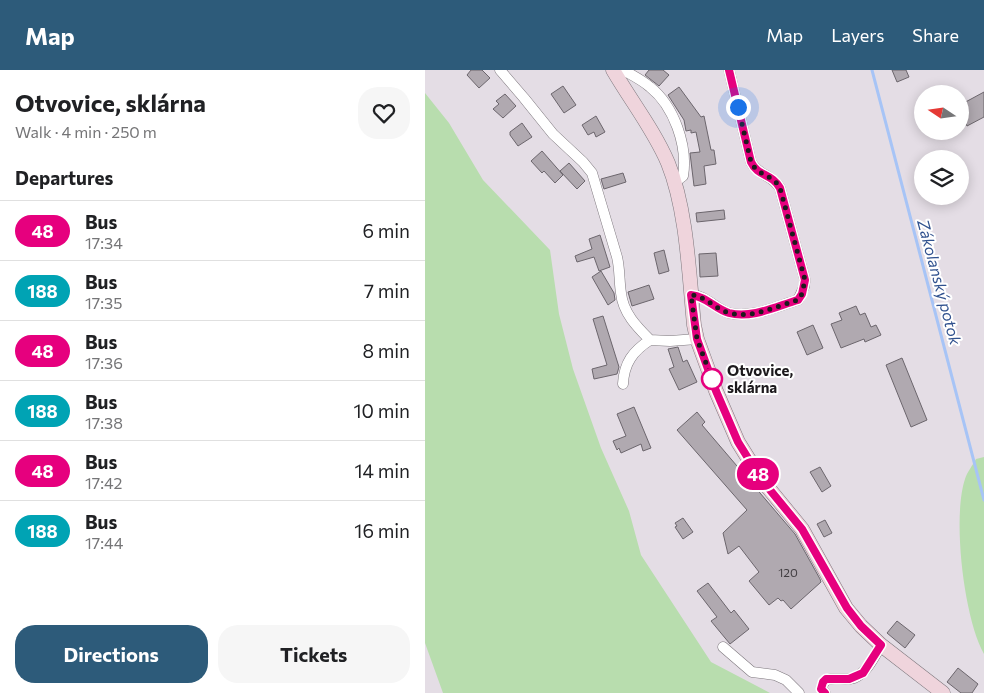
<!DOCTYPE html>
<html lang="en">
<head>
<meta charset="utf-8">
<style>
  body { margin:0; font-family:Commissioner,sans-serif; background:#f6f6f6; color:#202124; height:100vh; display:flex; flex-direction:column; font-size:19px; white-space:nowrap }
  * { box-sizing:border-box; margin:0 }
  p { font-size:16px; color:#757577 }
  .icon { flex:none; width:28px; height:28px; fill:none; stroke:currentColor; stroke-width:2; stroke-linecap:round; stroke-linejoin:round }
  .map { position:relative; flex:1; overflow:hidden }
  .panel { display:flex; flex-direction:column; background:#fff; width:425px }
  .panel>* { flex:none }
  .badge { padding:0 10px; border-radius:16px; font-size:18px; line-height:32px }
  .needle { width:32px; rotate:283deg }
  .buttons { position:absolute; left:489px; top:15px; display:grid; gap:10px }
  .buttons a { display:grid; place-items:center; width:55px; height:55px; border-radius:50%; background:#fff; box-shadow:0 2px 12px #0003; font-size:25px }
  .you { position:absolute; width:25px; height:25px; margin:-12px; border:4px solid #fff; border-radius:50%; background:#1a73e8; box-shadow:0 0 0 8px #1a73e833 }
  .map>.badge { position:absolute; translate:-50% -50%; box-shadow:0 0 0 2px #fff }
  h2 { padding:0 15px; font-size:19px; line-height:45px }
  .round { display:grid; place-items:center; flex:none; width:52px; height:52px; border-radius:20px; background:#f6f6f6 }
  .summary { display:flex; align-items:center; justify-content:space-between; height:85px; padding:0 15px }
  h1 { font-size:24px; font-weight:700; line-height:38px }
  .button { display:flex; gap:10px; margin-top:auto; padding:10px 15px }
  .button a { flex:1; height:58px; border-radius:20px; background:#2d5b7a; color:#fff; font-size:20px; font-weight:700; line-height:58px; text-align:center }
  .button a+a { background:#f6f6f6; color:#202124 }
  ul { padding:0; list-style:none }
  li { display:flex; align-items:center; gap:15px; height:60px; padding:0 15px; border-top:1px solid #e0e0e0 }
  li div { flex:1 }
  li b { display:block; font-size:19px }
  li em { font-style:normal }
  li .badge { min-width:55px; font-weight:700; text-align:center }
  header { display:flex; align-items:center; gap:30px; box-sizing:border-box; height:70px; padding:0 25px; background:#2d5b7a; color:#fff }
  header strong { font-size:24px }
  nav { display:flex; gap:28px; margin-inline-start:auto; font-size:18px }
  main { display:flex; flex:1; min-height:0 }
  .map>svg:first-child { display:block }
  .green { fill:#b8ddae }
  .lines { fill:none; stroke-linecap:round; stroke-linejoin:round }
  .stream { stroke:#a7c4f6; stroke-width:3 }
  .building { fill:#b0a9b0; stroke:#6c666d }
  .minor-casing { stroke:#7d777d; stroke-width:11 }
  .secondary-casing { stroke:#7d777d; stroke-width:15 }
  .minor { stroke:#fff; stroke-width:10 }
  .secondary { stroke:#efd4dc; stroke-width:14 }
  .line-casing { stroke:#fff; stroke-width:11 }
  .line { stroke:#e6007e; stroke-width:8 }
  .walk { stroke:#1d1a1d; stroke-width:5; stroke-dasharray:0 9 }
  .stop-dot { fill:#fff; stroke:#e6007e; stroke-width:2.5 }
  .labels { text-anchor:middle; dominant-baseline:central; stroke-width:4; stroke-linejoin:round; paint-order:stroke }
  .number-label { font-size:12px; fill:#423e42 }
  .stop-label { font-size:15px; font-weight:bold; fill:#1d1a1d; stroke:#fff; text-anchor:start }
  .water-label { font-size:16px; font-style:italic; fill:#31528f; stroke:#fff }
</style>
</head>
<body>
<header>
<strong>Map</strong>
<nav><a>Map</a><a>Layers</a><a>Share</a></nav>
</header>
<main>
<section class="panel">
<div class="summary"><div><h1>Otvovice, sklárna</h1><p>Walk · 4 min · 250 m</p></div><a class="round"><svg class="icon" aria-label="heart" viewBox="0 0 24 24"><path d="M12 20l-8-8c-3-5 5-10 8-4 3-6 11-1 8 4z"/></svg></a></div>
<h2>Departures</h2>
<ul>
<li><span class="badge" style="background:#e6007e;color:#fff">48</span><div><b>Bus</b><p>17:34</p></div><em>6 min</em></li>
<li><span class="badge" style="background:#00a3b4;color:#fff">188</span><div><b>Bus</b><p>17:35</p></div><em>7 min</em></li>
<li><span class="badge" style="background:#e6007e;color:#fff">48</span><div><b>Bus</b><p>17:36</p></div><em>8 min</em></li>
<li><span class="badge" style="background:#00a3b4;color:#fff">188</span><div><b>Bus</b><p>17:38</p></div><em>10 min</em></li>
<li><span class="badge" style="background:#e6007e;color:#fff">48</span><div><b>Bus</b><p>17:42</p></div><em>14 min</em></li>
<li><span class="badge" style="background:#00a3b4;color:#fff">188</span><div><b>Bus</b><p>17:44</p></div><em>16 min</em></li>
</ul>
<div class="button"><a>Directions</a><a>Tickets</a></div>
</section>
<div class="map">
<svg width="559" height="623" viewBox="0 0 559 623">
  <rect width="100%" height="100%" fill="#e4dde5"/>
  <path class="green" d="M 0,23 L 24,53 L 58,110 L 125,180 L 134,244 L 148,299 L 176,378 L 204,441 L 216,485 L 286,592 L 345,623 L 18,623 L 0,573 Z
    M 559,387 L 559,584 C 539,549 527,448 540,409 C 542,402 548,395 551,389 Z"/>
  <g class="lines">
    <path class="stream" d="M 447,0 L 559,430"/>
  </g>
  <path class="building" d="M 46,0 L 57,0 L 65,8 L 54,18 L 42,5 Z
    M 224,0 L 238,0 L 244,5 L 234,16 L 220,5 Z
    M 467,0 L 481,0 L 484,7 L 472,12 Z
    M 138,16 L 151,35 L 139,43 L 126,24 Z
    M 254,17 L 276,47 L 279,46 L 286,80 L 289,80 L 291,94 L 279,96 L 281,114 L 269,116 L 265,83 L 275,82 L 271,62 L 266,63 L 266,60 L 261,61 L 259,50 L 243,25 Z
    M 559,22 L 559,47 L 542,56 L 535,42 L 535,35 Z
    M 80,24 L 91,36 L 78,48 L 68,39 L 74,34 L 71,31 Z
    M 171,46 L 180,62 L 171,67 L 169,62 L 163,65 L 157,55 Z
    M 97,53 L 107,67 L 93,76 L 85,65 L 85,62 Z
    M 117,81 L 138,105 L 130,113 L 119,101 L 117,103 L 106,91 Z
    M 144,93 L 160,111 L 152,119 L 135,101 Z
    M 198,103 L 201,112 L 179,119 L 176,109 Z
    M 299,140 L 300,149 L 272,152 L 271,143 Z
    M 175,165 L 185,197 L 174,201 L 169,187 L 152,192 L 150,186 L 167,179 L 164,169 Z
    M 239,180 L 244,201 L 234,204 L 229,183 Z
    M 291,183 L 293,206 L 275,207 L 274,184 Z
    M 176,201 L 189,223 L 190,230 L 183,235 L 167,207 Z
    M 224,215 L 229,229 L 207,236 L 203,222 Z
    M 431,236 L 435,245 L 440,243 L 446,257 L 451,255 L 456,265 L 440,272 L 439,269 L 416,278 L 406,254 L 417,250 L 414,243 Z
    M 178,246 L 194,297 L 192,304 L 169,309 L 167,299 L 182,295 L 168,249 Z
    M 388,255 L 398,278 L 382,285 L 372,262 Z
    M 253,277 L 258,292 L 262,290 L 272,312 L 254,320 L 244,299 L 249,297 L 243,279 Z
    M 477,288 L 502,350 L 486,357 L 461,295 Z
    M 209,337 L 226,378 L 218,381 L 216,374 L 196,383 L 194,378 L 192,380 L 188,371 L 201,366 L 192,344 Z
    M 272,342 L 280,352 L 277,355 L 370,464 L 395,509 L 396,512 L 366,539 L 358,530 L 356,531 L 353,528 L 344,535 L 324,511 L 334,502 L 314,476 L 303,484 L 298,463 L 322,440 L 252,360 Z
    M 395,397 L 406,416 L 397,422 L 385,402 Z
    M 258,448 L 268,462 L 258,469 L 250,457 L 252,456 L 250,453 Z
    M 400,450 L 407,463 L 399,467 L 392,454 Z
    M 283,513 L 306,543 L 309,540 L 324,559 L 305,574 L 286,551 L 292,547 L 272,521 Z
    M 472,551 L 490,565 L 480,578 L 462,563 Z
    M 533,598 L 553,614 L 547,623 L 536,623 L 522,612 Z"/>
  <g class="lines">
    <g class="minor-casing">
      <path id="minor" d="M 75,0 L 99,28 L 128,64 L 158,92 L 167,103 L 192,187 C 195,199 194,211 196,223 C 198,243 212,257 225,270 L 245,271 L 272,269
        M 198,0 C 207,5 217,10 225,17 C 249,36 263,76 258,106 L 249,113
        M 266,225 C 281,225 290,239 304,243 C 326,249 352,236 373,230 L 379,217 L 380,210 L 355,118 C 347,104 333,106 326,92 L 304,0
        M 198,314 C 199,293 208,281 225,270
        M 298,577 L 327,602 L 350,605 L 361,610 L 374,623
        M 400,623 L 397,619 C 398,602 417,612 429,608 C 442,603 449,587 456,575"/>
    </g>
    <g class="secondary-casing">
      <path id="secondary" d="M 188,0 C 206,31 229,60 243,93 C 262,140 264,204 269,255 L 272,269 L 291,321 L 313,372 L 336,409 L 377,459 L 421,538 L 436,556 L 456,575 L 518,623"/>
    </g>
    <use href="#minor" class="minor"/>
    <use href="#secondary" class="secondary"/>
  </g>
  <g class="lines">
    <g class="line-casing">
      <path id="line" d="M 304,0 L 326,92 C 333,107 347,103 355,118 L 380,210 L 377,224 L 373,230 C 352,236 327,249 304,243 C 290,239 281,226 266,225 L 272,269 L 291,321 L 313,372 L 336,409 L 377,459 L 422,538 L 436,556 L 456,575 L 438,603 L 424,609 L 401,609 L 398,612 L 396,619 L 400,623"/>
    </g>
    <use href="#line" class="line"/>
    <path class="walk" d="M 287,309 L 272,269 L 266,225 C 281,226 290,239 304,243 C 327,249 352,236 373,230 L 377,224 L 380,210 L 355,118 C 347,103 333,107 326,92 L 313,37"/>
  </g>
  <circle class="stop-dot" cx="287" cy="309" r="10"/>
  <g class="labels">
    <g class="number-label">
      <text x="363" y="502">120</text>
    </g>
    <g class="stop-label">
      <text x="302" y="300">Otvovice,<tspan x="302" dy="17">sklárna</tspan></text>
    </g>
    <g class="water-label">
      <text transform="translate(515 212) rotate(75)">Zákolanský potok</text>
    </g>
  </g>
</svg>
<div class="buttons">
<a><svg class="needle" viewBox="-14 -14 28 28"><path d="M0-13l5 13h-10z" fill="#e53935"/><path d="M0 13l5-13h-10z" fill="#757577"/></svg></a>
<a><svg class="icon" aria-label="layers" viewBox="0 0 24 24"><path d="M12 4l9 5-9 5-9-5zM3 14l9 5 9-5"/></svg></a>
</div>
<div class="you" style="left:313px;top:37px"></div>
<b class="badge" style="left:333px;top:404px;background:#e6007e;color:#fff">48</b>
</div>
</main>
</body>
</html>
